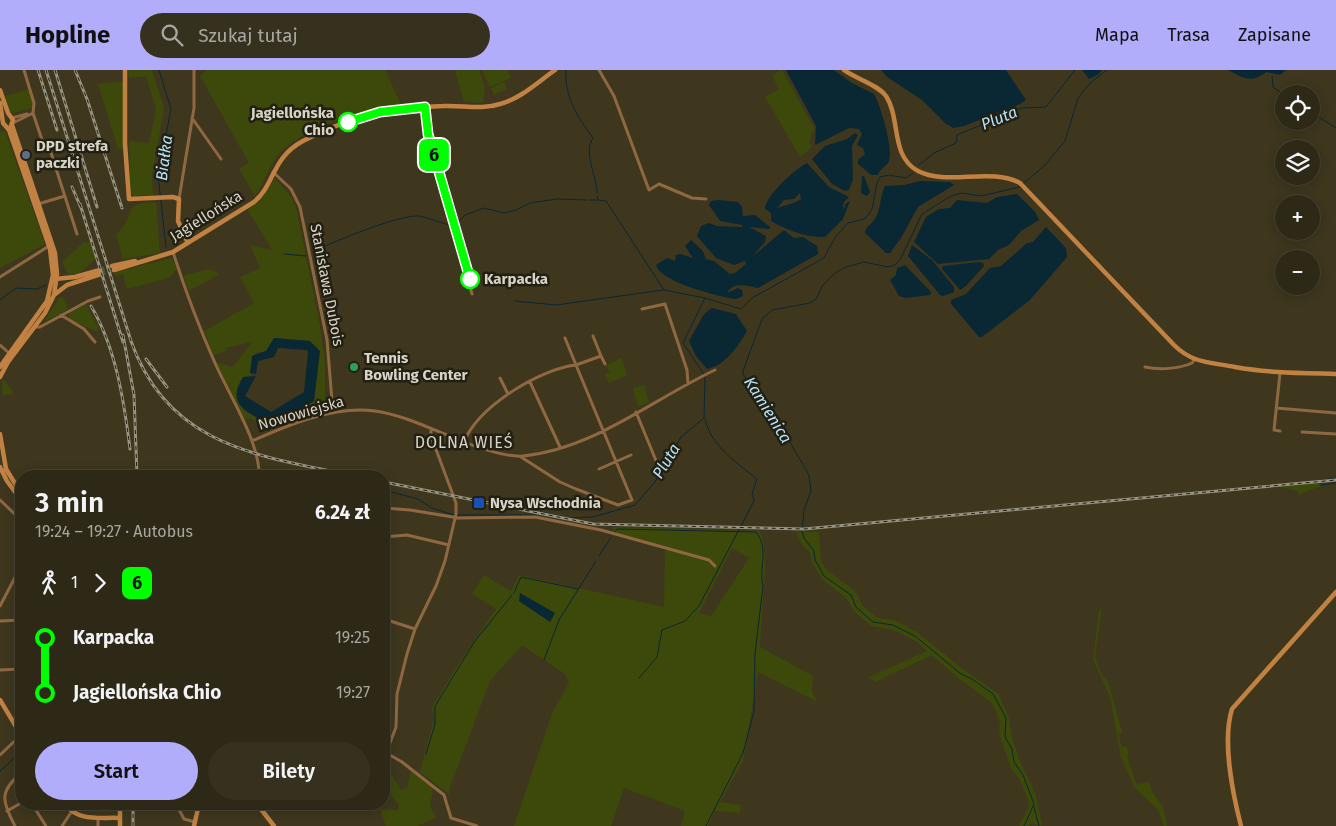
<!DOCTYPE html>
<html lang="pl">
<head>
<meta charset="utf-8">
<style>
  body { margin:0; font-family:"Fira Sans",sans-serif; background:#36311f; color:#f1f3f6; height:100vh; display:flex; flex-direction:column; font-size:19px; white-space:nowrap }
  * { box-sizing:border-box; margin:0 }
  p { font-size:16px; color:#a7a6a1 }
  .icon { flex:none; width:28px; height:28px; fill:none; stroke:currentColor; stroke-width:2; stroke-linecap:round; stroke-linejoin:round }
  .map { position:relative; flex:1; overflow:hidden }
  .side { position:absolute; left:15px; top:400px; width:375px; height:340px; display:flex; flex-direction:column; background:#2e2916; border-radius:20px; box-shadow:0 2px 12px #0003,0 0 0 1px #494535 }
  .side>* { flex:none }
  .badge { padding:0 10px; border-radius:8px; font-size:18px; line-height:32px }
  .controls { position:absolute; left:1275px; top:15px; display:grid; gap:10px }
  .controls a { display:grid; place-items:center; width:45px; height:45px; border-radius:50%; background:#2e2916; box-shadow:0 2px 12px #0003,0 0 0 1px #494535; font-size:25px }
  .map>.badge { position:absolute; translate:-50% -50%; box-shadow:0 0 0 2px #fff }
  .legs { display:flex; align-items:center; gap:8px; height:55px; padding:0 20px; font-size:16px }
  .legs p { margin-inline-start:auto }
  .headline { display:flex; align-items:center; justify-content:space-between; height:85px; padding:0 20px }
  h1 { font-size:28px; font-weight:600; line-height:38px }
  .primary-button { display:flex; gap:10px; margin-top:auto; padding:10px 20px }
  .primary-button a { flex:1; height:58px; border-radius:30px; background:#b2adfa; color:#111; font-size:20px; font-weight:600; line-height:58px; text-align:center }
  .primary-button a+a { background:#36311f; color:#f1f3f6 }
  ul { padding:0 20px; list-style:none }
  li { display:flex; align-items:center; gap:18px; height:55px; font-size:19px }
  li i { display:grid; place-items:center; width:8px; height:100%; margin:0 6px; background:currentColor }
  li i::after { content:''; width:12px; height:12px; margin:-6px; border:4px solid; border-radius:50%; background:#2e2916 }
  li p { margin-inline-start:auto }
  li:first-child i { background:linear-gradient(#0000 50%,currentColor 0) }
  li:last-child i { background:linear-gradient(currentColor 50%,#0000 0) }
  header { display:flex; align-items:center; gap:30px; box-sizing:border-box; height:70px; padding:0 25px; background:#b2adfa; color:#111 }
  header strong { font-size:24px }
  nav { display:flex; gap:28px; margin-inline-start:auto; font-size:18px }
  .search { width:350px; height:45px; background:#36311f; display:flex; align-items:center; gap:12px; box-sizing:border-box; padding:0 18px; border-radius:28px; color:#a7a6a1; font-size:19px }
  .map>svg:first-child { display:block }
  .green { fill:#3c490b; fill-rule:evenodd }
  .water { fill:#0a2734; fill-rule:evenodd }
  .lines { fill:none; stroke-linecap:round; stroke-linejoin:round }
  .stream { stroke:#0a2734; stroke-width:1 }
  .secondary-tunnel { stroke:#554f37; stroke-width:4.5; stroke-dasharray:4.5 2; stroke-linecap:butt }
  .street { stroke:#8f6842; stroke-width:3 }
  .secondary { stroke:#c08142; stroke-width:4.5 }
  .rail-casing { stroke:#97927f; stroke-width:3 }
  .rail { stroke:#221f13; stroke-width:1; stroke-dasharray:4; stroke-linecap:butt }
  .line-1-casing { stroke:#fff; stroke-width:11 }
  .line-1 { stroke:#0f0; stroke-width:8 }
  .stop-1-dot { fill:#fff; stroke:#0f0; stroke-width:2.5 }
  .service-dot { fill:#5c6f8a; stroke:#221f13; stroke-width:2 }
  .leisure-dot { fill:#2e9e5b; stroke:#221f13; stroke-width:2 }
  .transit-dot { fill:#1a4fb4; stroke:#221f13; stroke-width:2 }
  .labels { text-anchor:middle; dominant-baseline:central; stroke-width:5; stroke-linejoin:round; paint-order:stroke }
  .stop-label { font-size:15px; font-weight:bold; fill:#d8d4c5; stroke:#221f13; text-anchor:end }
  .poi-label { font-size:15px; font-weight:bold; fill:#d8d4c5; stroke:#221f13; text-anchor:start }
  .street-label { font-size:15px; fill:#d8d4c5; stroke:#221f13 }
  .water-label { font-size:16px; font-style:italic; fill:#b6e1f6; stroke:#221f13 }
  .neighbourhood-label { font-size:16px; letter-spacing:1px; fill:#d8d4c5; stroke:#221f13 }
</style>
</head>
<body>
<header>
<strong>Hopline</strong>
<div class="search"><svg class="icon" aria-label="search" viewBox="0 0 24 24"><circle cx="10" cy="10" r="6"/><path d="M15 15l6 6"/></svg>Szukaj tutaj</div>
<nav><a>Mapa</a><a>Trasa</a><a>Zapisane</a></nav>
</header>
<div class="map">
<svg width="1336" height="756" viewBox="0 0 1336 756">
  <rect width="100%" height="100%" fill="#3e371e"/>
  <path class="green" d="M 128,0 L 152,0 L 164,38 L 152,106 L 153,125 L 133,126 L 130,122 L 129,71 L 149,73 L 156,39 L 146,6 L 129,8 Z
    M 207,0 L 385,0 L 401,34 C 367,38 296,59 276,88 C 268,100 264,114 255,126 L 239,99 L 249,93 L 200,6 Z
    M 455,0 L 479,0 L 485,18 L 483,33 L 464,32 Z
    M 482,0 L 508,0 L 511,8 L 490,17 Z
    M 782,0 L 814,58 L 809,72 L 812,77 L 800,87 L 765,27 L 779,19 L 772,5 Z
    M 124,11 L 123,79 L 118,79 L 98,14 Z
    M 504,12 L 507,19 L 494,25 L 491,18 Z
    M 29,19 L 34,35 L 31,38 L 13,43 L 9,41 L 5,26 Z
    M 5,61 L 45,174 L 0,198 L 0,62 Z
    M 275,108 L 292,128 L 297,141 L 320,255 L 325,291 L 325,339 L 266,358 L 249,348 L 245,350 L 216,292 L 233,297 L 252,272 L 225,278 L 226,281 L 214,285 L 204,261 L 254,233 L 240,207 L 260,198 L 250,175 L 272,180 L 248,140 L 263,126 ZM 274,268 L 310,271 L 314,331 L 268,354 L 237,318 L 247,306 L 252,306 L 250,303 L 255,283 L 266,281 Z
    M 156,132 L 160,183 L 123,189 L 116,165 C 138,144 118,134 156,132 Z
    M 90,171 L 96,189 L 78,204 L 69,205 L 62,192 L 83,173 Z
    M 172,188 L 177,200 L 168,208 L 127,219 L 123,204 L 116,206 L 115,202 Z
    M 209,199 L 220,204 L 189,221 L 184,208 L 185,205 Z
    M 60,227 L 63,227 L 68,239 L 43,252 Z
    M 86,234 L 98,257 L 98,262 L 70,250 L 69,243 Z
    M 622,288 L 627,305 L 609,313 L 605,304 L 610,302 L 606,295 Z
    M 5,310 L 14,324 L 4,325 L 3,331 L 2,311 Z
    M 644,315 L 649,332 L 638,337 L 633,318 Z
    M 1316,413 L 1323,415 L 1299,425 L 1297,421 L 1279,416 Z
    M 612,457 L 760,461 L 764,475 L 765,497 L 760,577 L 813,606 L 812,622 L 818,632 L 758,602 L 743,691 L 720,732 L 741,735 L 740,743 L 715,741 L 708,756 L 681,756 L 685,741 L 624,718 L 611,756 L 514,756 L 553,641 L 569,613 L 565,604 L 522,575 L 490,611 L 449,720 L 450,725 L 420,702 L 434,649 L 432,637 L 461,590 L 496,539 L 472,524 L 484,505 L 511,521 L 519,505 L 664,537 L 665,477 L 615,464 ZM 732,478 L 749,488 L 711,546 L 699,543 Z
    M 796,462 L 819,462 L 821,492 L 828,501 L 855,521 L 863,536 L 878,548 L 897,551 L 917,562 L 964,600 L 999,624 L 1009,648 L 1011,664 L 1019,689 L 1036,725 L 1042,756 L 1036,755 L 1032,752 L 1029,756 L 1019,756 L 1028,739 L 1029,731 L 1019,709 L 1011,698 L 999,663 L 1000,654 L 996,640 L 991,632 L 958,608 L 932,585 L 875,612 L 869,607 L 927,581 L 916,571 L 894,560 L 871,556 L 855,542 L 847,529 L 823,510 L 812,493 L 810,483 L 801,473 Z
    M 1102,538 L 1095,587 L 1102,605 L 1108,612 L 1122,662 L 1119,665 L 1121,676 L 1127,677 L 1129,685 L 1127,686 L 1136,714 L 1150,712 C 1150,723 1157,727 1162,736 C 1165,742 1166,750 1167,756 L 1164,756 L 1158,740 L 1135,718 L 1121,687 L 1110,627 L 1093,589 L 1099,541 Z
    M 384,692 L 401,720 L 407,718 L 410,705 L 412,702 L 433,718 L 430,737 L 436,748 L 417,756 L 386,756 L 380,739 L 398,740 L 399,735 L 384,716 Z"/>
  <path class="water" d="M 786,0 L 834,0 L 852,13 L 874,24 C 880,34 895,82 888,93 C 885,97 880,99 878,105 L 871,105 L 858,94 L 858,90 L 865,84 L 863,78 L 857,75 L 862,64 L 859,59 L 849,58 L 815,75 L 816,56 Z
    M 881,0 L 1006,0 L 1026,30 L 1020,34 L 964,56 L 953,58 L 945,53 L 922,30 L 887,7 Z
    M 1082,0 L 1102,0 L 1099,4 L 1089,9 Z
    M 1228,0 L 1286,0 L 1280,5 L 1266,2 C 1252,14 1243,8 1228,0 Z
    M 855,63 L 858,65 L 852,76 L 853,109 L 849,120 L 845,121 L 832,114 L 812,89 L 825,76 L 847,69 Z
    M 807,93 L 829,117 L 849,127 L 844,132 L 843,136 L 845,139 L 845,134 L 850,131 L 843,149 L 825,167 C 808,168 786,160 771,151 L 771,143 L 765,139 C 766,125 795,99 807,93 ZM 800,123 L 801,129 C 794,134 785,135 777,138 L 784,130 L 794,129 Z
    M 862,106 L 864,106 L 870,122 L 867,126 L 861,123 Z
    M 920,111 L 950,112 L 954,115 L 918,137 L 901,168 L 890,183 L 886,183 L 865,163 C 866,155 873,154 876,147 C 881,137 880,126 885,116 L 904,115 Z
    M 1017,124 L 1035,142 L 1039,150 L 1021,161 L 1009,175 L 998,180 L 989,189 L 938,194 L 914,172 L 926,147 L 939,139 L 950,138 L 957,130 L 987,133 L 997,127 Z
    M 718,130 L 738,132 L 742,137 L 743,146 L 755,145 L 770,157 L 770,159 L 749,157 L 766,166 L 765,172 L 752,187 L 784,160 L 794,168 L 803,167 L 817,176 L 818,184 L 758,218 C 748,216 733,211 727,223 L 738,218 L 742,220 L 743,226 L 736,229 C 720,227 660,212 656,195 L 667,188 L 675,191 L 676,185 L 680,184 L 693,188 L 685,176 L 691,170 L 703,181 L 706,189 L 714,191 L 730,204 L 735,203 L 746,194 L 745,191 L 734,195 L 716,188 L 697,166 L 701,156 L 709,153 L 717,156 L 743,157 L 742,155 L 720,151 L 709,135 L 711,131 Z
    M 1046,157 L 1066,178 L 1067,187 L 1030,230 L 982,267 L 979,267 L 951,234 L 951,230 L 966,224 L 990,198 L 1001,196 L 1027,173 L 1033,172 Z
    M 912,175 L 932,190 L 954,217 L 954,222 L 943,226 L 940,225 L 908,186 Z
    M 979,192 L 983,193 L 984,196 L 966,216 L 960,220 L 942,199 L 943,196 Z
    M 905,195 L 931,222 L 930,225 L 906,228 L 899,226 L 890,210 L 896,205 L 897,198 Z
    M 712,238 L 736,244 L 747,261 C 739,276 724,296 707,299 L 696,286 L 689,271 L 704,244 Z
    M 274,268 L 310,271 L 320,281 L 314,331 L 292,344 L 268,354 C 246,341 226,335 243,307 L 256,306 L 245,326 L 271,342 L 304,322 L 308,282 L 307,280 L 278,278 L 274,287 L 258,291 L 256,304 L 250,303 L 252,286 L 266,281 Z
    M 520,523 L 555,543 L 550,552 L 519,531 Z"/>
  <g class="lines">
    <path class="stream" d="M 159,0 L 171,39 L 158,105 L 166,177
      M 566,0 C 564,26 578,48 593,68 C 583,83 597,106 597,123
      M 1272,6 L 1273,17 L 1284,25
      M 1311,42 L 1336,58
      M 919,95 L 934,83 L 956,73 L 957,65 L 1022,38 L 1046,37 L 1075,0
      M 1023,114 L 1044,96 L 1065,71 L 1078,28 L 1090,13 L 1107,0
      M 1020,117 L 981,126 L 962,123 L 951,126 L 922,144 L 901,188 L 895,195 L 888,197 L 864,192 L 846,197 L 835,203 L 823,215 L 816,229 L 810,233 L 772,240 L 762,249 L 743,301 L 744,306 L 777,350 L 809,405 L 811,421 L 804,440 L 802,461 L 804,468 L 814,481 L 815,490 L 824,506 L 851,525 L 856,537 L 873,552 L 893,555 L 915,566 L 961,604 L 972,609 L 993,624 L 1006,648 L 1005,667 L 1012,679 L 1014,692 L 1023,705 L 1034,734 L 1024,756
      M 597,126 L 598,130 L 606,131 L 664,220 L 705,228
      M 590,130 L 598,130
      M 458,152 L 465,145 L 484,138 L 504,143 L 516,140 L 530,133 L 557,129 L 587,130
      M 313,182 C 332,172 400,144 420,146 C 430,148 440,153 450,155
      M 284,184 L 306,186
      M 0,230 L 16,218 L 37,219 L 46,215
      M 515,231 L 556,235 L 663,220
      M 291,406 L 312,401 L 339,406
      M 1321,410 L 1336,408
      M 1320,415 L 1336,413
      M 384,420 L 418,429 L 432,438 L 454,445 L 534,445 L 541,442 L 569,448 L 593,447 L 635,435 L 655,412 L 681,367 L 704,348 L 705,306 L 683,273 L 705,228 L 741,239 L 752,228 L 824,188 L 836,166 L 848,153 L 864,149 L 868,145 L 872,139 L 877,113 L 880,107 L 889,105 L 906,108 L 913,103
      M 614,463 L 617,459 L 756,462 C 770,479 758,499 763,516 L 755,584 L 754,641 L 743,683 L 706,756
      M 599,486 L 611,467
      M 514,523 L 521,507 L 578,519
      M 544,590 L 559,550 L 596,491
      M 639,608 L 657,587 L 662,560 L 685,551 L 699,536 L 754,431 L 752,424 L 757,409 C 737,393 710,375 705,349
      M 426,684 L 435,654 L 435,636 L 475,571 L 512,525
      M 0,701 L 21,682
      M 1034,737 L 1039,756"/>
    <path class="secondary-tunnel" d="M 100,200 L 112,196
      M 101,204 L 114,200"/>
    <path class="street" d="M 24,0 L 34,33 L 33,43 L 43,73 L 51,83 L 77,164
      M 599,0 L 614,26 L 649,120 L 659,114 L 692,128 L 706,129
      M 425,37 L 428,64 L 472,224
      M 12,48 L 27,44
      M 192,48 L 221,89
      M 13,53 L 33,43
      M 273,102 L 291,119 L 300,137 L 327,270 L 333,343
      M 179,129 L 194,38 L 194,0
      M 38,134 L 65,126
      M 173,182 C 185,220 199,257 215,293 C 229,325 260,372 259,406
      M 0,207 L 49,176
      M 642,239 L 665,234 L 687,300 L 688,314
      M 61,245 L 84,259 L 95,272
      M 35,257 L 40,257 L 88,231 L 100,227
      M 565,268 L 576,295 L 601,286 L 593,266
      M 0,275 L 9,283
      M 601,286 L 605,294
      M 1145,297 C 1159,300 1179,299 1192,293 L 1194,290
      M 500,308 L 508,324
      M 530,312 L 560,377
      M 1276,338 L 1336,343
      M 636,342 L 659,398
      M 431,359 L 431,366 L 456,433 L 456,444 L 445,491 L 436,516 L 415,559 L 407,584 L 397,624 L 396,657 L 387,681 L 390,685 L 402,692 L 444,725 L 451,748 L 477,756
      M 1280,361 L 1274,360 L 1280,303
      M 1302,362 L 1336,364
      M 252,371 C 288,355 335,335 375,341 C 403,345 429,358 454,368 C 470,375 507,388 523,386 C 594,379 653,329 715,300
      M 464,372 C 478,337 539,299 576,295 L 632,430 L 618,435 L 576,419 L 560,412 L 521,387
      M 599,399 L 631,385
      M 0,430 L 21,450
      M 384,438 L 410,440 L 459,448 L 535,447 L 601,460 L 709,490 L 715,496
      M 384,467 L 407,465 L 449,475
      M 384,514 L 388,508
      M 0,536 L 21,496
      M 384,549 L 415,559
      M 0,551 L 21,550
      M 0,600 L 21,599
      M 384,659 L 390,669
      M 0,685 L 21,665
      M 32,734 L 46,756
      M 176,734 L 184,749 L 195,752
      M 7,741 L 21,733
      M 15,756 C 1,730 0,721 21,703
      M 62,756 L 72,741
      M 98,756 L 98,748"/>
    <path class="secondary" d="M 125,0 L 125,74 L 129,129 L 173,127 L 179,129 L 178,151 L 188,173
      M 844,0 C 856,9 877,14 886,26 C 901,49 890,86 918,101 C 947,116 991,97 1020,113 L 1174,275 C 1193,294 1211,292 1235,297 C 1268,303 1302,303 1336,304
      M 0,20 L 8,43 L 13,50 L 11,56
      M 0,33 L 3,53 L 9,60 L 50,179 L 53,205 L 47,231 L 0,297
      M 12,55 L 55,183 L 57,204 L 54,225
      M 112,196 L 135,191
      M 114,200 L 173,182 L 254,132 C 275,115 271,88 303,71 C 346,48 394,37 443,36 C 462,35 482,40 500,34 C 520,29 538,12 555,0
      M 55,209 L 75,207 L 100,200
      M 0,307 L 8,292 L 45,243 L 54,225 L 67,215 L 101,204
      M 0,364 L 6,399 L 21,423
      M 0,397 L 7,411 L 21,430
      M 0,630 L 21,665
      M 65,734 C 78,752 100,747 120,748
      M 257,734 L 274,756
      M 120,756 L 120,734
      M 194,756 L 199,734
      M 1241,756 C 1233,725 1222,671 1232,639 L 1336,522"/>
    <g class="rail-casing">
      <path id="rail" d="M 38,0 L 57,60
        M 46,0 L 131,271 C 168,377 260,386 355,406
        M 55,0 L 97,137
        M 75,0 L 87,29 L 122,138
        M 72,117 L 81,138
        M 80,134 L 123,272
        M 91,236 C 116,278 124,331 130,379
        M 123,265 L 134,325 L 137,406
        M 146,289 L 167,317
        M 384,412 L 593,454 L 804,459 L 1336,410
        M 133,756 L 133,734"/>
    </g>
    <use href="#rail" class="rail"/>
  </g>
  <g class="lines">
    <g class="line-1-casing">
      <path id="line-1" d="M 348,52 L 380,42 L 425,37 L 428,64 L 470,209"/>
    </g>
    <use href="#line-1" class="line-1"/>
  </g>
  <g class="stop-1-dot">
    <circle cx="348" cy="52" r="9"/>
    <circle cx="470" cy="209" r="9"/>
  </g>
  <circle class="service-dot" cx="26" cy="85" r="5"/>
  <circle class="leisure-dot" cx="354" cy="297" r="5"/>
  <rect class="transit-dot" x="473" y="427" width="12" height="12" rx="2.5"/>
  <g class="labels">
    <g class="stop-label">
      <text x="334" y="43">Jagiellońska<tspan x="334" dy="17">Chio</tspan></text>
      <text x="484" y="209" text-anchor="start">Karpacka</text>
    </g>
    <g class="poi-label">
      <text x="36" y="76">DPD strefa<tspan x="36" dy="17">paczki</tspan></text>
      <text x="364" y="288">Tennis<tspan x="364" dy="17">Bowling Center</tspan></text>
      <text x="490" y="433">Nysa Wschodnia</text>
    </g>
    <g class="street-label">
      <text transform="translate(206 146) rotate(-32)">Jagiellońska</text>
      <text transform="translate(327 215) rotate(79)">Stanisława Dubois</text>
      <text transform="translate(301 343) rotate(-16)">Nowowiejska</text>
    </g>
    <g class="water-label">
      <text transform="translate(999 48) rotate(-22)">Pluta</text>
      <text transform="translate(164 88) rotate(-83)">Białka</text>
      <text transform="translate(768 340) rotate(58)">Kamienica</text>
      <text transform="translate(666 391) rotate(-59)">Pluta</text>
    </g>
    <g class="neighbourhood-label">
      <text x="464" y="372">DOLNA WIEŚ</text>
    </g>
  </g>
</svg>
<div class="controls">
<a><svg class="icon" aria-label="locate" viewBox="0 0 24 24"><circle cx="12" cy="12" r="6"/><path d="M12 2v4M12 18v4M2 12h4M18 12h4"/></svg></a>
<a><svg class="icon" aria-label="layers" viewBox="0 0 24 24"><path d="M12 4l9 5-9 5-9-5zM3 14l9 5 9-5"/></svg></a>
<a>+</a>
<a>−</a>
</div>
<b class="badge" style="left:434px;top:85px;background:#0f0;color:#111">6</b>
<section class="side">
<div class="headline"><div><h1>3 min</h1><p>19:24 – 19:27 · Autobus</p></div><b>6.24 zł</b></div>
<div class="legs"><svg class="icon" aria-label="walk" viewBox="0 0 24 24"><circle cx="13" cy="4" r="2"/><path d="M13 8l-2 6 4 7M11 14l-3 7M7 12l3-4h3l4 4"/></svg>1<svg class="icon" aria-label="forward" viewBox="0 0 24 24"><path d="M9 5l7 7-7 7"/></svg><b class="badge" style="background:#0f0;color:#111">6</b></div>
<ul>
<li><i style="color:#0f0"></i><b>Karpacka</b><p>19:25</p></li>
<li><i style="color:#0f0"></i><b>Jagiellońska Chio</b><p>19:27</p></li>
</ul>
<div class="primary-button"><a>Start</a><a>Bilety</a></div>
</section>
</div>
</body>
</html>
